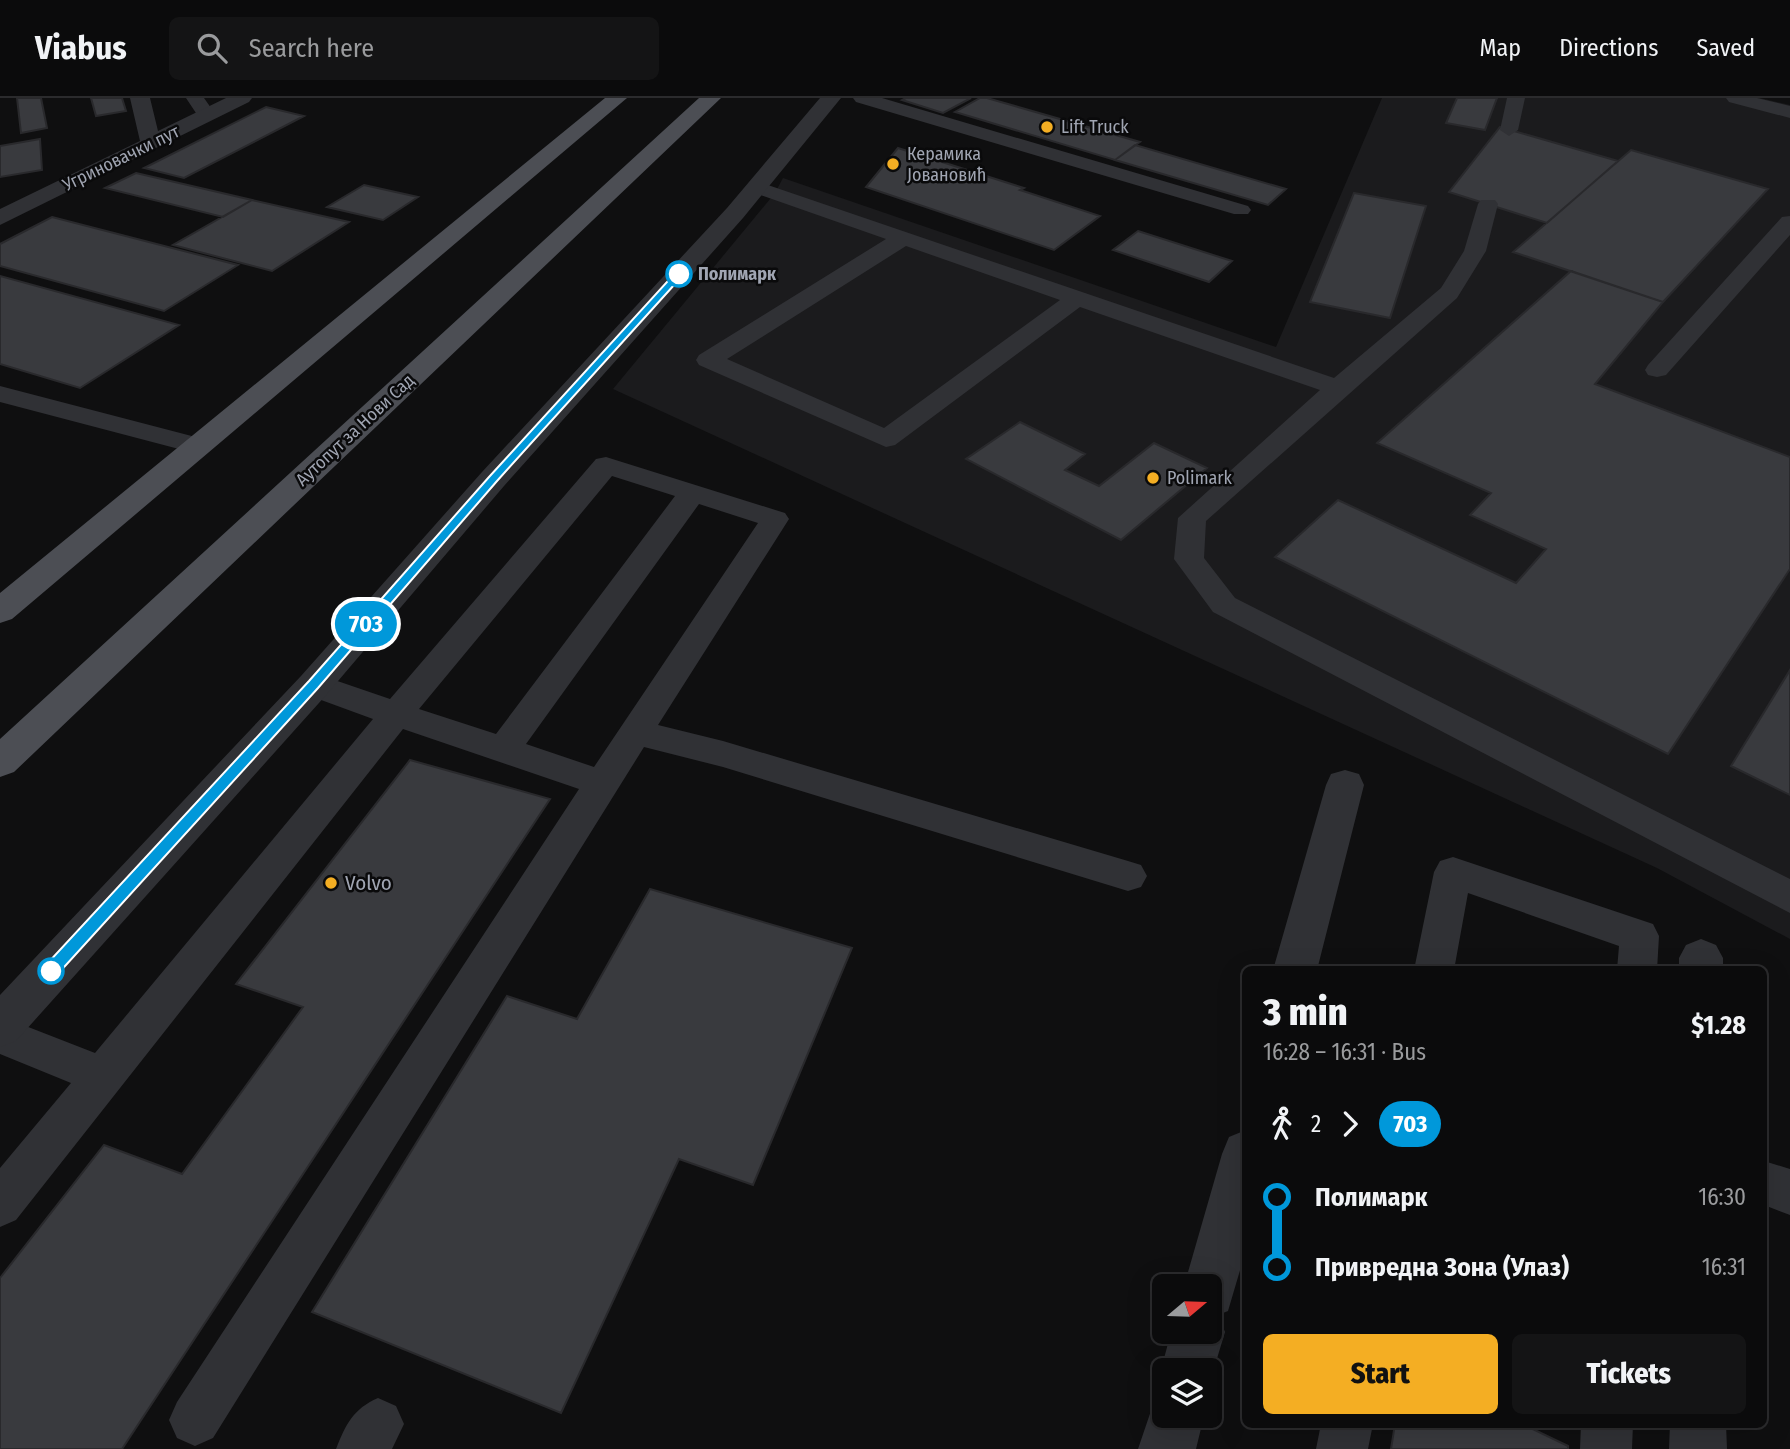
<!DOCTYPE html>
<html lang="en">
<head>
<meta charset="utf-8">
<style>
  body { margin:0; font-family:"Fira Sans Condensed",sans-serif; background:#141415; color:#f1f3f6; height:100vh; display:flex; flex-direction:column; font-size:26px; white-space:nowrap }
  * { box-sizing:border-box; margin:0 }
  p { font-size:23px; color:#9a9b9d }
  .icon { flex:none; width:38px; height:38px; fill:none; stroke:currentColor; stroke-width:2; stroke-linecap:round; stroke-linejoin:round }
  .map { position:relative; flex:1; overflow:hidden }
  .details { position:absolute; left:1242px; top:868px; width:525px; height:462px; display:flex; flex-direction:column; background:#0b0b0c; border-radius:10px; box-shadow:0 7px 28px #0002,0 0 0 2px #2b2b2d }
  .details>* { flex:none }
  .badge { padding:0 14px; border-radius:23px; font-size:24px; line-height:46px }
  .needle { width:46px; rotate:71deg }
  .fabs { position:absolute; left:1152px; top:1176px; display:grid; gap:14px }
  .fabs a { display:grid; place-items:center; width:70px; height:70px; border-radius:10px; background:#0b0b0c; box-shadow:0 7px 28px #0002,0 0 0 2px #2b2b2d; font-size:35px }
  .map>.badge { position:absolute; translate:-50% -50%; box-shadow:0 0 0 4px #fff }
  .legs { display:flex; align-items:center; gap:10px; height:77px; padding:0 21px; font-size:23px }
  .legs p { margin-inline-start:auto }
  .headline { display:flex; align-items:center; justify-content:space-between; height:119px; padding:0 21px }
  h1 { font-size:38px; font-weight:800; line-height:52px }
  .primary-button { display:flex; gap:14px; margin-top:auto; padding:14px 21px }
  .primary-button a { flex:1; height:80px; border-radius:10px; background:#f4ae23; color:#111; font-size:28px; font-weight:800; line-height:80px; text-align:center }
  .primary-button a+a { background:#141415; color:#f1f3f6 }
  ul { padding:0 21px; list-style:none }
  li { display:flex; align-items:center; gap:24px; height:70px; font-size:26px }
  li i { display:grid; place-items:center; width:10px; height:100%; margin:0 9px; background:currentColor }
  li i::after { content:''; width:18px; height:18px; margin:-9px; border:5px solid; border-radius:50%; background:#0b0b0c }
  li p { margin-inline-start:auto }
  li:first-child i { background:linear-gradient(#0000 50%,currentColor 0) }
  li:last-child i { background:linear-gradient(currentColor 50%,#0000 0) }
  header { display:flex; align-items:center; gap:42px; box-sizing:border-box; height:98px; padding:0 35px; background:#0b0b0c; border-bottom:2px solid #2b2b2d }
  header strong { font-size:33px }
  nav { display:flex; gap:38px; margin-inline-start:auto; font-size:24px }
  .search { width:490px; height:63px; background:#141415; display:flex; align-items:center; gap:18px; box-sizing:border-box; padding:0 24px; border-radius:10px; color:#9a9b9d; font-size:26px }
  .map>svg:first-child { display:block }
  .built { fill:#1b1b1d }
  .building { fill:#393a3e; stroke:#29292c; stroke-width:2 }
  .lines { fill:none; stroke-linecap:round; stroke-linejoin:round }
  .service { fill:#303135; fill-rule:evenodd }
  .minor { fill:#303135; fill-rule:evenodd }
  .primary { fill:#4c4e54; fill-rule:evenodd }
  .line-1 { fill:#0098da; stroke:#fff; stroke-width:2 }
  .poi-dot { fill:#f4ae23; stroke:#0a0a0b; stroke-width:2.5 }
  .stop-1-dot { fill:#fff; stroke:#0098da; stroke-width:3.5 }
  .labels { text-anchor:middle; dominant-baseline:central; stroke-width:5; stroke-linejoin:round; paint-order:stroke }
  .far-poi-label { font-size:18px; fill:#a0a5b2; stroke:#0a0a0b; text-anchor:start }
  .far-street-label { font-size:18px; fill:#a0a5b2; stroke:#0a0a0b }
  .far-stop-label { font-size:18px; font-weight:bold; fill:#a0a5b2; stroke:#0a0a0b; text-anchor:start }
  .poi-label { font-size:21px; fill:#a0a5b2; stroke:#0a0a0b; text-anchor:start }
</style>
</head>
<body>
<header>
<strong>Viabus</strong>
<div class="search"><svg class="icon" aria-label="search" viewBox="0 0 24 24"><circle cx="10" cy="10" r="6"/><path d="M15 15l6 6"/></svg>Search here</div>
<nav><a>Map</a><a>Directions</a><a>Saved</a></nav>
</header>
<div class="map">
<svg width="1790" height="1351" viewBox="0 0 1790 1351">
  <rect width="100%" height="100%" fill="#0f0f10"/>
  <path class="built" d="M 1382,0 L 1760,0 L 1790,7 L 1790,841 L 1657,770 L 613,291 L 775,95 L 783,80 L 1276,249 Z"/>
  <path class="building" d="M 17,0 L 41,0 L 47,30 L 21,35 Z
    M 91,0 L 122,0 L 126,13 L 96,18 Z
    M 906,0 L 971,0 L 943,15 L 902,2 Z
    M 980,0 L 987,0 L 1140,44 L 1115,62 L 955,14 Z
    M 1457,0 L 1497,0 L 1485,32 L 1446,25 Z
    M 266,9 L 304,18 L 184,80 L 144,70 Z
    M 1500,29 L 1618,63 L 1547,125 L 1449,94 Z
    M 40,41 L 42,72 L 0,79 L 0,48 Z
    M 1135,47 L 1286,91 L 1268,107 L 1115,62 Z
    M 898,50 L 1024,90 L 1020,92 L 1100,118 L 1054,152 L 866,89 Z
    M 1631,52 L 1768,91 L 1663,204 L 1513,154 Z
    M 136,75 L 252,102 L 223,119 L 105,90 Z
    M 364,87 L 418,99 L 383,122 L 327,109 Z
    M 1354,95 L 1426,108 L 1390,220 L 1310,204 Z
    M 252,102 L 349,124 L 272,173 L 173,147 Z
    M 52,119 L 238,167 L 164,213 L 0,168 L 0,146 Z
    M 1138,133 L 1232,163 L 1209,184 L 1113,152 Z
    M 1571,173 L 1663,204 L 1595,286 L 1790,359 L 1790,471 L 1668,656 L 1275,459 L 1338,402 L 1516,485 L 1546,451 L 1470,417 L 1491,395 L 1377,345 Z
    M 0,178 L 179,227 L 80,290 L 0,266 Z
    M 1020,324 L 1085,356 L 1065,372 L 1099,388 L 1154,345 L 1207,370 L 1121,442 L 966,361 Z
    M 1790,572 L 1790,697 L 1731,668 Z
    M 410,662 L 550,701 L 122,1351 L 0,1351 L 0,1180 L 104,1047 L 182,1076 L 303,909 L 236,886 Z
    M 650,791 L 852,850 L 753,1087 L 679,1061 L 561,1315 L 312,1214 L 507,898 L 577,921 Z
    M 1395,1326 L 1522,1326 L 1568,1348 L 1568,1351 L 1391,1351 Z"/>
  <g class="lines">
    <path class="service" d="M 186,0 L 204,0 L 216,17 L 214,21 L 200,21 Z
      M 853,0 L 882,0 L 1248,108 L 1251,112 L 1248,116 L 1234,116 L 856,4 Z
      M 1507,0 L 1525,0 L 1518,32 L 1509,38 L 1500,32 Z
      M 1726,0 L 1757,0 L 1790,8 L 1790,20 L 1729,4 Z
      M 756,83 L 1334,280 L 1441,190 L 1464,153 L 1478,106 L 1481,102 L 1495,102 L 1498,106 L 1486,153 L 1457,200 L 1206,423 L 1204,460 L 1235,500 L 1790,781 L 1790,815 L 1213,514 L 1174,461 L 1178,420 L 1320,292 L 1080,209 L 895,347 L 886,349 L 699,267 L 696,262 L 699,257 L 886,141 L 749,93 L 746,89 L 749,85 ZM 906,148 L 1060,202 L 884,330 L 727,261 Z
      M 1790,118 L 1790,137 L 1666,277 L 1657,279 L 1648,277 L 1645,272 L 1648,267 L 1782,119 Z
      M 0,288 L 207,342 L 211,348 L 207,354 L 198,356 L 0,304 Z
      M 606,359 L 785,415 L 789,421 L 658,627 L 723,643 L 1128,763 L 1141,767 L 1147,778 L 1141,789 L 1128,793 L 723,669 L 644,649 L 213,1340 L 195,1348 L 177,1340 L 169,1322 L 177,1304 L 579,691 L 403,631 L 16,1122 L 0,1129 L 0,1070 L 71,985 L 0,956 L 0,918 L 95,955 L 373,621 L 302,595 L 298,587 L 302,579 L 314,575 L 390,601 L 596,361 ZM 612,378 L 675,398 L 496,636 L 419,611 ZM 699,406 L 758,425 L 594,669 L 526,646 Z
      M 1453,759 L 1653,826 L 1659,838 L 1657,872 L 1617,872 L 1619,848 L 1468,795 L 1454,872 L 1414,872 L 1434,774 L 1440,763 Z
      M 1764,1063 L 1790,1071 L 1790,1117 L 1764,1107 Z
      M 378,1300 L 396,1308 L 404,1326 L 392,1351 L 336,1351 C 346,1326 353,1311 378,1300 Z
      M 1321,1326 L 1373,1326 L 1368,1351 L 1316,1351 Z
      M 1581,1326 L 1633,1326 L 1632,1351 L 1580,1351 Z"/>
    <path class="minor" d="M 130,0 L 150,0 L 158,33 L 226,0 L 252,0 L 249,4 L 0,127 L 0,111 L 140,43 Z
      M 820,0 L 841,0 L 743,120 L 504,388 L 327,596 L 16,943 L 0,949 L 0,897 L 301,578 L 482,374 L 727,110 Z
      M 1345,672 L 1359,676 L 1364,687 L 1317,872 L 1273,872 L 1326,687 L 1331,676 Z
      M 1701,841 L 1716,847 L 1723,860 L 1723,872 L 1679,872 L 1679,860 L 1686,847 Z
      M 1246,1032 L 1246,1152 L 1228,1213 L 1218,1217 L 1225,1234 L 1209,1287 L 1209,1272 L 1164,1272 L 1164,1280 L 1161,1272 L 1171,1234 L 1209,1234 L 1209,1188 L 1184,1188 L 1222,1056 L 1229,1039 Z
      M 1164,1295 L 1164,1318 L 1204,1318 L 1196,1351 L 1138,1351 L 1156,1298 Z
      M 1670,1326 L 1726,1326 L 1727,1351 L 1669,1351 Z"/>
    <path class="primary" d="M 605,0 L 627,0 L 12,521 L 0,525 L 0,495 Z
      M 699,0 L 721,0 L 14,674 L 0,679 L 0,641 Z"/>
  </g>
  <path class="line-1" d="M 676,174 L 684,176 L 497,383 L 318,590 L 56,878 L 45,878 L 43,873 L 45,868 L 309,583 L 489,379 Z"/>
  <g class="poi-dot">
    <circle cx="1047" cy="29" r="7"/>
    <circle cx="893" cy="66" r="7"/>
    <circle cx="1153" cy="380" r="7"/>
    <circle cx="331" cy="785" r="7"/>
  </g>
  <g class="stop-1-dot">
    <circle cx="679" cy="176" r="12"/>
    <circle cx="51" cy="873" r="12"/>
  </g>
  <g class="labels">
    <g class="far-poi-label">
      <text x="1061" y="29">Lift Truck</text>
      <text x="907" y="56">Керамика<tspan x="907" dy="21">Јовановић</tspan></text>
      <text x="1167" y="380">Polimark</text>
    </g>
    <g class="far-street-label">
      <text transform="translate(121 60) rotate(-26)">Угриновачки пут</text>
      <text transform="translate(355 332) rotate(-43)">Аутопут за Нови Сад</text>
    </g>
    <g class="far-stop-label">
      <text x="698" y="176">Полимарк</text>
    </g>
    <g class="poi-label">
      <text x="345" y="785">Volvo</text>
    </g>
  </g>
</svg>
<div class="fabs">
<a><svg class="needle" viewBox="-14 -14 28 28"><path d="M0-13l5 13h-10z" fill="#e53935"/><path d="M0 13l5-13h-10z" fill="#9a9b9d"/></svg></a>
<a><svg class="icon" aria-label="layers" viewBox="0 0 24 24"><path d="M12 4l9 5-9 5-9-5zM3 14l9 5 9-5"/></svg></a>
</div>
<b class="badge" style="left:366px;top:526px;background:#0098da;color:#fff">703</b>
<section class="details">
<div class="headline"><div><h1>3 min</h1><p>16:28 – 16:31 · Bus</p></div><b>$1.28</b></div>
<div class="legs"><svg class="icon" aria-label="walk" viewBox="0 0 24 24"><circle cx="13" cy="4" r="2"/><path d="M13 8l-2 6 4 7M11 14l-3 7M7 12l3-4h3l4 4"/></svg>2<svg class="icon" aria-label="forward" viewBox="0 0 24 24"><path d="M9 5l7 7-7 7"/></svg><b class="badge" style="background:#0098da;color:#fff">703</b></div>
<ul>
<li><i style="color:#0098da"></i><b>Полимарк</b><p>16:30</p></li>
<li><i style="color:#0098da"></i><b>Привредна Зона (Улаз)</b><p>16:31</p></li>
</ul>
<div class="primary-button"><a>Start</a><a>Tickets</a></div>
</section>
</div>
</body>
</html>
